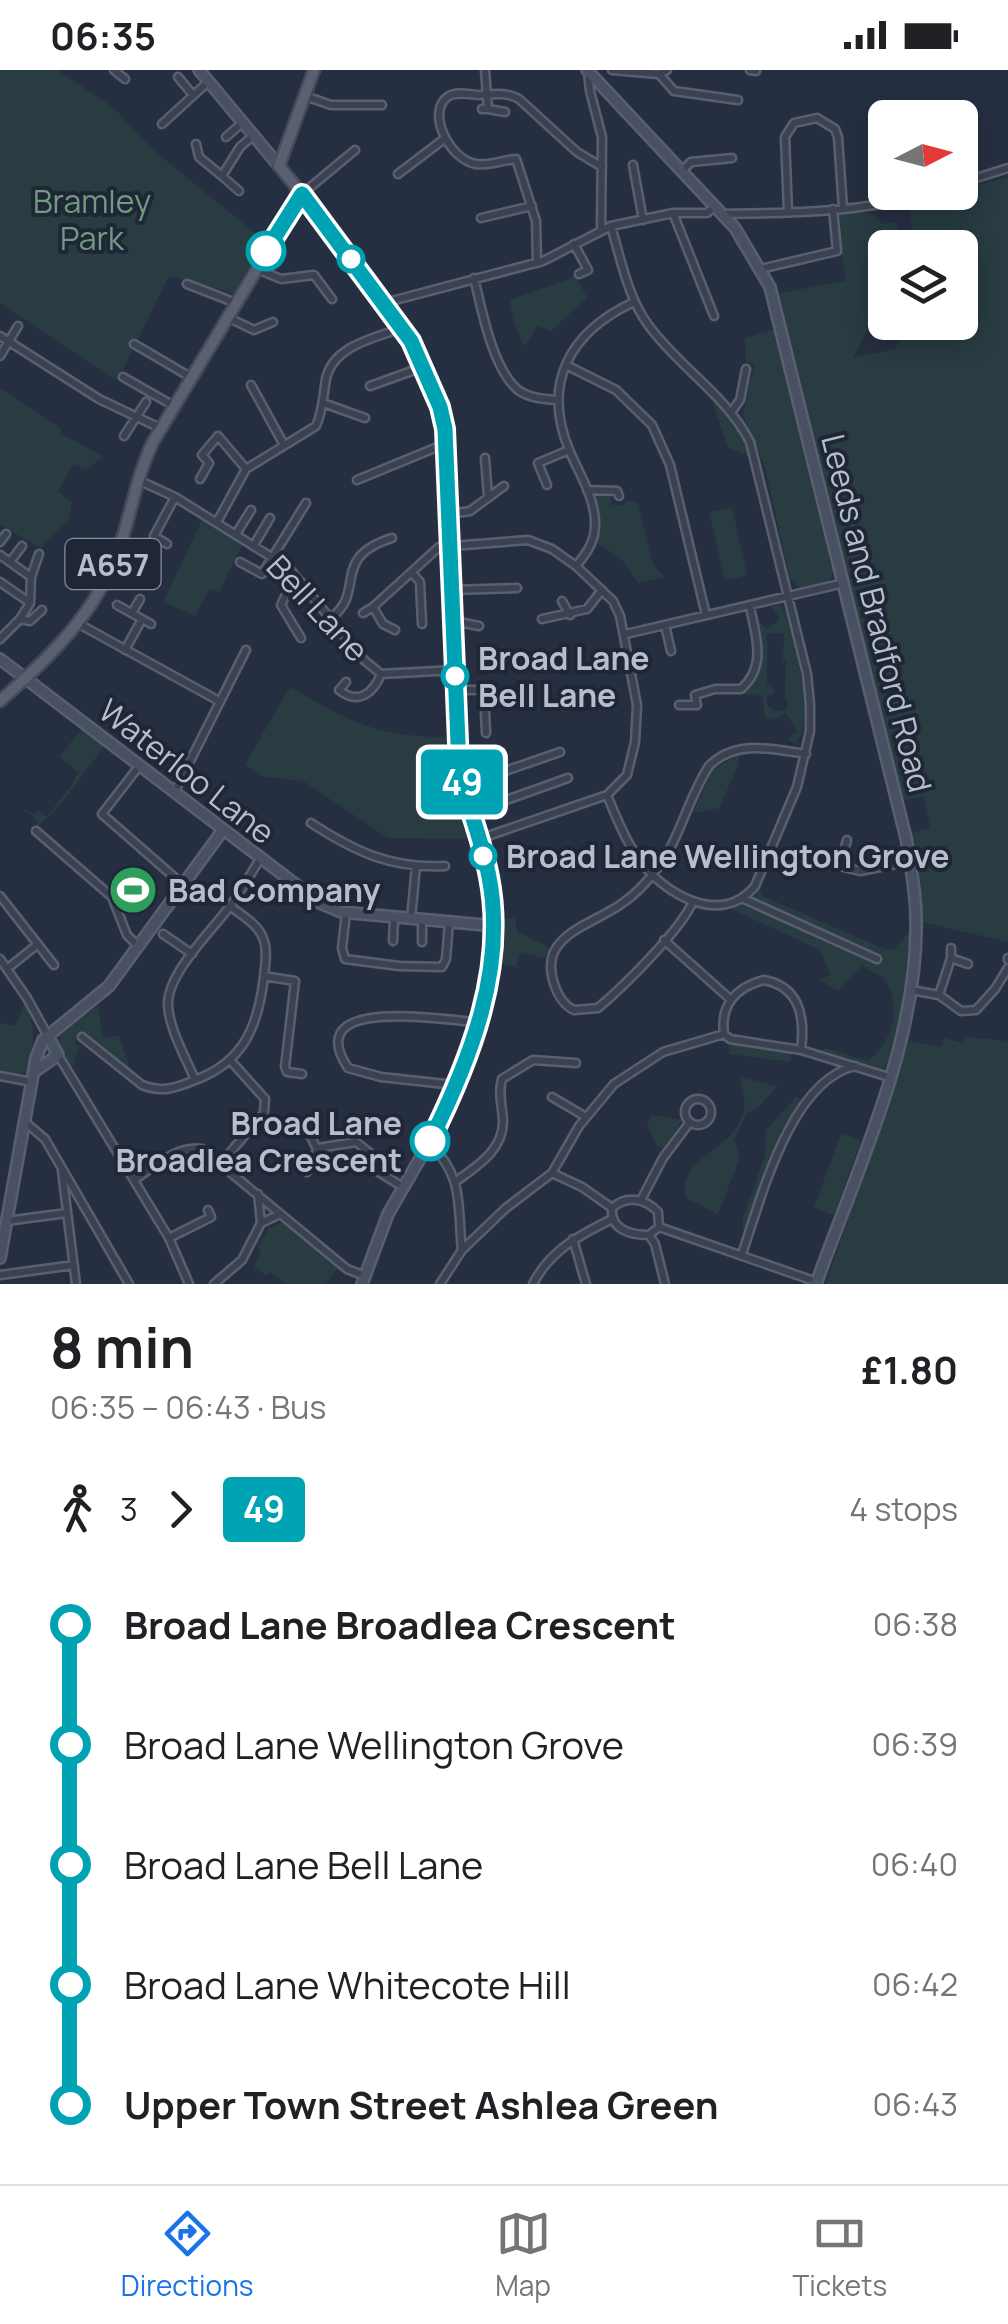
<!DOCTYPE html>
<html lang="en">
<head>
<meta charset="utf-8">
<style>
  body { margin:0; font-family:Manrope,sans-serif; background:#f2f2f2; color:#202124; height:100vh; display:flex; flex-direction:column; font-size:38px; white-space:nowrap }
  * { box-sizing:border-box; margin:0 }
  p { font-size:32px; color:#757577 }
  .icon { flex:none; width:55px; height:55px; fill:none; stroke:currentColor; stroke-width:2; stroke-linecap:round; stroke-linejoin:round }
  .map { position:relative; height:1214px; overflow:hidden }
  .side { display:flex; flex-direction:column; background:#fff; flex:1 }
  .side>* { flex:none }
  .badge { padding:0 20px; border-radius:8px; font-size:35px; line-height:65px }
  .needle { width:65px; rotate:84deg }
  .tools { position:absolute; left:868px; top:30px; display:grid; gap:20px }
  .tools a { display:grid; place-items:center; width:110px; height:110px; border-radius:15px; background:#fff; box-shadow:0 5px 25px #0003; font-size:50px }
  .map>.badge { position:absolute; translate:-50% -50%; box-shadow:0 0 0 5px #fff }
  .legs { display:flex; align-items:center; gap:15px; height:110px; padding:0 50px; font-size:32px }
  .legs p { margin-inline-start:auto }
  .head { display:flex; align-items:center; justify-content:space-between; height:170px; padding:0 50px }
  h1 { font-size:55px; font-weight:700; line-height:75px }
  ul { padding:0 50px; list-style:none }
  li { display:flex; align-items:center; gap:35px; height:120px; font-size:38px }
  li i { display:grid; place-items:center; width:15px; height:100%; margin:0 12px; background:currentColor }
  li i::after { content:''; width:25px; height:25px; margin:-12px; border:8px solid; border-radius:50%; background:#fff }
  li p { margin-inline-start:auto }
  li:first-child i { background:linear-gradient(#0000 50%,currentColor 0) }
  li:last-child i { background:linear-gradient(currentColor 50%,#0000 0) }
  .status { display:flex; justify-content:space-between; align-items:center; height:70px; padding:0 50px; background:#fff; direction:ltr }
  .status svg { height:28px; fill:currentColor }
  .menu { display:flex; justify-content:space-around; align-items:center; height:140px; border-top:2px solid #e0e0e0; background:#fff; font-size:28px; color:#757577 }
  .menu a { display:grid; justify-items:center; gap:5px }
  .menu .on { color:#1a73e8 }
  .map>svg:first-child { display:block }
  .green { fill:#283c42; fill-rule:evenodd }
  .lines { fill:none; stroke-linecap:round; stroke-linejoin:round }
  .street-casing { stroke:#585f6e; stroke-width:11 }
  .secondary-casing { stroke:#585f6e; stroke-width:14 }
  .primary-casing { stroke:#444a5a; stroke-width:15 }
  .street { stroke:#3b4151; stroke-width:6 }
  .secondary { stroke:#495063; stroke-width:9 }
  .primary { stroke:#596070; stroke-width:10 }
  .line-1-casing { stroke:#fff; stroke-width:22 }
  .line-1 { stroke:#00a3b4; stroke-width:15 }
  .stop-1-dot { fill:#fff; stroke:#00a3b4; stroke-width:5 }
  .labels { text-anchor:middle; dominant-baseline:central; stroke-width:8; stroke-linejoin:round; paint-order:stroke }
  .shield { fill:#1f2636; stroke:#89909e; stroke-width:2.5 }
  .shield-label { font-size:30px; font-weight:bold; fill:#b7bdcb }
  .park-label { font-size:32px; fill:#6f9b7e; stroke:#1f2636 }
  .street-label { font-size:32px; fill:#b7bdcb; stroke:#1f2636 }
  .stop-label { font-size:32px; font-weight:bold; fill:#b7bdcb; stroke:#1f2636; text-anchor:start }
  .poi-label { font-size:32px; font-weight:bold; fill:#b7bdcb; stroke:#1f2636; text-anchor:start }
</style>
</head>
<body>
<div class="status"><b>06:35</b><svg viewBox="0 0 49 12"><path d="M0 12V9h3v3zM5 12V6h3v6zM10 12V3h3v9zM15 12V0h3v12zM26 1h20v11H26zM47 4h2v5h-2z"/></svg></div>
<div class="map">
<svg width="1008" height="1214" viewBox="0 0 1008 1214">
  <rect width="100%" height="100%" fill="#262f41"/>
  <path class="green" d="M 0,0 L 57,0 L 113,37 L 152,79 L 265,171 L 233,223 L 169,206 L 117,311 L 0,233 Z
    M 1008,107 L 1008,872 L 922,852 L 912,763 L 930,758 L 924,727 L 903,730 L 779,223 L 846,211 L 837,145 C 857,142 870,138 883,154 L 897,152 L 900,177 L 885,178 L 885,236 L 871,254 L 853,288 L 895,279 L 909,253 L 960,252 L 960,178 L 905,177 L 914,176 L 909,135 Z
    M 574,204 L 587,227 L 551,261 L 537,256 L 524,277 L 513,250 L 510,230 L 569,209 Z
    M 775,259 L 830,483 L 829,490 L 834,500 L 827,515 L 803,521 L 790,509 L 765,397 L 743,345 L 754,295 L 746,292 L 745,268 Z
    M 0,318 L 62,359 L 60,363 L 103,386 L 86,400 L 74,394 L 58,421 L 72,432 L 69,449 L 41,478 L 0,455 Z
    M 711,326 L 734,351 L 751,386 L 728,378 Z
    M 599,424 L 610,424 L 612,435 L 624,435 L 625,431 L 638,432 L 653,495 L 665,507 L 638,513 L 621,489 L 597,473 L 599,447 L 594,429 Z
    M 732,437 L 747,505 L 725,511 L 709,442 Z
    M 202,450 L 243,473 L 219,522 L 209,519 L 195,546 L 163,532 Z
    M 86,466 L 101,481 L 94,490 L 104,496 L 95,513 L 87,513 L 78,519 L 79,515 L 75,509 L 87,491 L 74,482 Z
    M 779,535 L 787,543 C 794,574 816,648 796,674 L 787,669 L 797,662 L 786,643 L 775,650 L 765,648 L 762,626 L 742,624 C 764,601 762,578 755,547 L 767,560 L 780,549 L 771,537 ZM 767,563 L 784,564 L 783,591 L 786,591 L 785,628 L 788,629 L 787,640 L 773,641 L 772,637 L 768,637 L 766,625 L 774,625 L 774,619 L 767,614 Z
    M 290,617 C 350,652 379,668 451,667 L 453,705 L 470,769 L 388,768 L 303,711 L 260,706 L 245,694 Z
    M 80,661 L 85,661 L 105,675 L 61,734 L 37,757 L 37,750 L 20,736 L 34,744 L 37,740 L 46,747 L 72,715 L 78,702 L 59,687 Z
    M 739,684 L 738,696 L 719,738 L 693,743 L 712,700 Z
    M 758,815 L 762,826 L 885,879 L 894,879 L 910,862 L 902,936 L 887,994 L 882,999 L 821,981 L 825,978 L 868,991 C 893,972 902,937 885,909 L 862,896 L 838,921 L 819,910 L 830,905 L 820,880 L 727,837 L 743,833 L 807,861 L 812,866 L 818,866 L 878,892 L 880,887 L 753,830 Z
    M 515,847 L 517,862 L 549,877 L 545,888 L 520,882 L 516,897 L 498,893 L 504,850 Z
    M 24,932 C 36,953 34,974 30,998 L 21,1004 L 0,1000 L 0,953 L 16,956 Z
    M 98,935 L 103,967 L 119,966 L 132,1004 L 81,962 L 74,972 L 79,977 L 73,996 L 70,998 L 63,988 L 66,985 L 59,973 L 60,965 Z
    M 966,967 L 1008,971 L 1008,1214 L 826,1214 L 909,971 L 941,977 L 944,968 L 963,973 Z
    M 729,974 L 792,982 L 790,992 L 729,984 Z
    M 740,1007 L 778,1016 L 757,1039 L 747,1043 L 734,1070 L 740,1088 L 718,1144 L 686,1128 C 676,1086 737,1081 744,1039 C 746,1030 741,1016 740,1007 Z
    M 796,1027 L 801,1030 L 781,1061 L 744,1162 L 742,1151 L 765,1085 L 766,1060 Z
    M 652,1045 L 682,1050 L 664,1080 L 657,1076 L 647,1055 Z
    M 841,1063 L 861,1070 L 834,1145 L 814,1138 Z
    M 285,1152 L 339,1197 L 325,1214 L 285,1214 L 270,1202 L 267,1206 L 254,1198 L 261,1181 L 258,1178 L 269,1157 Z"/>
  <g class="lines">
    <g class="street-casing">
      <path id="street" d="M 114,0 L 125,9
        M 612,0 L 659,4 L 667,0
        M 750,0 L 756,1
        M 588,2 L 590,21 L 602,67 L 601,159
        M 659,4 L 674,21 L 738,30
        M 178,7 L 193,25
        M 305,26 L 331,35 L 382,35
        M 482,39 L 488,39 L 485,0
        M 488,39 L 505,42
        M 162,54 L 208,12
        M 226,67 L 243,52
        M 196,74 L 199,87 L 222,106 L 240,77 L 254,65
        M 633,95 L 643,150
        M 682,101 L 691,92 L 732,88
        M 398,104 L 444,69
        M 222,106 L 239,121
        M 960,113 L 1008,98
        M 302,124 L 355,80
        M 788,142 L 785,67 L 794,53 L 817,48 L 835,59 L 838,67 L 843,138
        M 673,143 L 714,246
        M 723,144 C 791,143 864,143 930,122
        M 481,148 L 532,136
        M 574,174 L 588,200 L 579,204
        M 537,193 L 536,151 L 516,89 C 503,90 489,96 476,94 C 449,90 425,40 449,26 C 457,21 472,25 480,25 C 495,24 507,22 519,29 L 577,82 L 602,97
        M 257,199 L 281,209 L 314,205 L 332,229
        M 760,199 L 837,181 L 833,139
        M 474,208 C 482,240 492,298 518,320 C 529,328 544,329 557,330
        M 187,214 L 236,233
        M 384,233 L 543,191 L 611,156 L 673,143 L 707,143 L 714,137
        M 229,248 L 254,260 L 273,252
        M 0,266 L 99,329 L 160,358
        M 134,274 L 192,308
        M 0,286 L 18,256
        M 566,295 L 616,320 L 652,355 L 670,395 L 706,545
        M 123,307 L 174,336
        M 251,315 L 284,375
        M 370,316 L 423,297
        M 323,333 L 365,348
        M 732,341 L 740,330 L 746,299
        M 124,366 L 146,332
        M 485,388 L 488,427
        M 200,409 L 209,393 L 202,385 L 218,366 L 246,399
        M 138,410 L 175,427 L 289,498 L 364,590 L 381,604 L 455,600
        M 357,410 L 447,373
        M 547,415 L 538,393 L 569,380
        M 587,420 L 617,421 L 619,426
        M 450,444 L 470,441 L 504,416
        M 217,452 L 246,399 L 316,356 C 323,341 323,326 326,309 C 333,276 374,268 402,258
        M 236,464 L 251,440
        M 0,472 L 6,464
        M 167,474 L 154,466 L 175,427
        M 254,475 L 270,448
        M 0,485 L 31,507
        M 10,492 L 22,476
        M 240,492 L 262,504 L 306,433
        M 576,496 C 586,484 595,472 595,455 C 596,430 580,405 570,382 C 541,314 569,262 634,232
        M 413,504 L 420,512 L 422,554
        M 0,512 L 29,532
        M 453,520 L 517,518
        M 562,531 L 570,545
        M 117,535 L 142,549 L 125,580
        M 132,543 L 140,529
        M 363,543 L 373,537
        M 331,548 C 367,521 329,488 392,468
        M 20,549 L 30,551 L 42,540
        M 142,549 L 151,554
        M 542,549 L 587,539 L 602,520
        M 454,551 L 479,556
        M 79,554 L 219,631
        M 665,555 L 671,581
        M 395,560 L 383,554 L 373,537 L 439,477 L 528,470 L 552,479 L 576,496 L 613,531 L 620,546 L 637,635 L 635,672 L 627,705 L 607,725 L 479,769
        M 626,564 L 844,513
        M 301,568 L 281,535 L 288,520 L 301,512
        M 0,569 L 20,549 L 30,533 L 31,507 L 39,484
        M 346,612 L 339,620 C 358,635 373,624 381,604
        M 456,620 L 484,620 L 486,663
        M 679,635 L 697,635 L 695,625 L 715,619 L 741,619 C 767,596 756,567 750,537
        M 140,695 L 102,744 L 182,814
        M 462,716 L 560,682
        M 175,721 L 246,580
        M 607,725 C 616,747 625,769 638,788 C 664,825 721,857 755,816 L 797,717 L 810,661 L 810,635 L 807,604 L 750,372 C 726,325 680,298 649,256 C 628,228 621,190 611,156
        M 470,743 L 568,708
        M 311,753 C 354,781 391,799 445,796
        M 36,761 L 112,827 L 127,865 L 137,875
        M 831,794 L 860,801 L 910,791
        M 840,796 L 847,770
        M 0,826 L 54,895
        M 744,829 L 877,889
        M 693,831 C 682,859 622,918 598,938 L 574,940 C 556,932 545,898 555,880 C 568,857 604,848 624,832 C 634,825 644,815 652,805 C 680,773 686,731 709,696 C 736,669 772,679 806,684
        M 346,843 L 342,878 L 345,889 L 399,896 L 442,897 L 446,889 L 449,852
        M 411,849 L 416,796
        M 163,864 L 192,884
        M 664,870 L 730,929
        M 393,871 L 394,848
        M 422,872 L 422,850
        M 951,888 L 951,878
        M 1008,888 L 1008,890
        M 0,889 L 27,928 L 48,966
        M 8,898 L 38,874
        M 264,906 L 295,911 L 285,997 L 287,1002 L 302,1004
        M 764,910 C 801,917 805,949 801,980 L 730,969 L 724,964 C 720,934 737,917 764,910 Z
        M 911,920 L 939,925 L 961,941 L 976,940 L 995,919 L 1008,898
        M 939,925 L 951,888 L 968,894
        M 82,967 L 142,1015 C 163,1023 175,1018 195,1010 C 244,992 258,956 264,907 C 265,895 268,880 263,868 C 258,854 241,845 230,836
        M 801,980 L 889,1007
        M 58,985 L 169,1168 L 189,1214
        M 0,1006 L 32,1012
        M 195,1010 C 186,988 169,959 168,935 C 167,903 212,861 230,836 C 241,821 250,805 260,789
        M 454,1015 L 381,1007 L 348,998 C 300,925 442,950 476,952
        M 552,1027 L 586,1047
        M685 1042a13 13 0 1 1 26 0a13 13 0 1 1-26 0Z
        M 25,1052 L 45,1069 L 129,1214
        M 307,1059 L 317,1079
        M 429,1073 C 465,1107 457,1136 462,1180
        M 221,1093 L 264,1043 L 265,1029 L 231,991
        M 62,1101 L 76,1214
        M 307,1102 L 318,1078 L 356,1072 L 370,1083 L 377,1101 L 403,1117
        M 552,1103 L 582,1117 L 612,1138 C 610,1160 631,1165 649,1165 L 659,1157 L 658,1142 C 645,1128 626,1125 612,1138
        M 134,1110 C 154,1097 177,1075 202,1079 L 347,1199 L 365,1206
        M 455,1112 C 477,1096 504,1080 503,1050 C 502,1035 498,1023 502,1009 L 533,990 L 576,993
        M 258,1124 L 261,1153 L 280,1144
        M 641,1130 L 663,1088 L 690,1052
        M 6,1151 L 67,1143
        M 659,1157 L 817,1212
        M 649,1165 L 655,1174 L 665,1214
        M 169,1168 L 211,1147 L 208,1140
        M 573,1169 L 586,1214
        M 742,1184 C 761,1129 790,1011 855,996
        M 0,1205 L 74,1195
        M 214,1214 L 242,1190 L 261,1153
        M 440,1214 L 462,1180 L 506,1138 L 552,1103 L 579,1056 L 614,1014 L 663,982 L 724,964
        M 533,1214 C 550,1180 580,1165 612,1149"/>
    </g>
    <g class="secondary-casing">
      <path id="secondary" d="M 199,0 L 279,96
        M 587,0 L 735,158 L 770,217 L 906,768 C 911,798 917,829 916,860 C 915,979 856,1102 816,1214
        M 302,124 C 324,152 345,182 366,210 C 405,263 438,306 447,373 L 459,695 L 470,743 L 489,802 L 496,856 L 493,899 L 462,999 L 429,1073 L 388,1144 L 362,1214
        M 0,589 L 320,833 L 341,842 L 496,856
        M 34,1002 L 58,985 L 48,966
        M 0,1188 L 36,988 L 43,970 L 109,916 L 223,760"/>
    </g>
    <g class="primary-casing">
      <path id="primary" d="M 0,631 C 49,588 95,544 118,482 C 131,445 136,407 153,372 L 302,124 L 279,96 L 314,0"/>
    </g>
    <use href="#street" class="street"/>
    <use href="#secondary" class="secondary"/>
    <use href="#primary" class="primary"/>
  </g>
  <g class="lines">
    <g class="line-1-casing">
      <path id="line-1" d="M 266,181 L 302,124 L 411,271 L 440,337 L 445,359 L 459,696 C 466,734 482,769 489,807 C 507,898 470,990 430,1071"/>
    </g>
    <use href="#line-1" class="line-1"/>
  </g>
  <defs>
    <g id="stadium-disc" transform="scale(2.5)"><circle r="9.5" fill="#2e9e5b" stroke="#1f2636"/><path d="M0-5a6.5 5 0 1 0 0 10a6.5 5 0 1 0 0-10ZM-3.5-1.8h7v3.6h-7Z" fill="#fff"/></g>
  </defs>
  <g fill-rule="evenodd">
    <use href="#stadium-disc" x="133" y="820"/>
  </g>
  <g class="stop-1-dot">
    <circle cx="266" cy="181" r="18"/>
    <circle cx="351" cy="189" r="12"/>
    <circle cx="455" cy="606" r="12"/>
    <circle cx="483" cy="786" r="12"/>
    <circle cx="430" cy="1071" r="18"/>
  </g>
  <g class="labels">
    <rect class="shield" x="65.5" y="469" width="95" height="50" rx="8"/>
    <g class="shield-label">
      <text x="113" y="494">A657</text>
    </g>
    <g class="park-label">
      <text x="92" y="131">Bramley<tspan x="92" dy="37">Park</tspan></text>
    </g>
    <g class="street-label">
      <text transform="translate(318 538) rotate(47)">Bell Lane</text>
      <text transform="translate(877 543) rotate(76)">Leeds and Bradford Road</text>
      <text transform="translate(187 701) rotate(38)">Waterloo Lane</text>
    </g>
    <g class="stop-label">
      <text x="478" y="588">Broad Lane<tspan x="478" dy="37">Bell Lane</tspan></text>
      <text x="506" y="786">Broad Lane Wellington Grove</text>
      <text x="402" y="1053" text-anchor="end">Broad Lane<tspan x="402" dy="37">Broadlea Crescent</tspan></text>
    </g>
    <g class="poi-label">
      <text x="168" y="820">Bad Company</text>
    </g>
  </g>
</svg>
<div class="tools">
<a><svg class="needle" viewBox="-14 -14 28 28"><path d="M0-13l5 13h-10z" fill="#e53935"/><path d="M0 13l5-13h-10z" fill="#757577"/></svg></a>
<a><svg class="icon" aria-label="layers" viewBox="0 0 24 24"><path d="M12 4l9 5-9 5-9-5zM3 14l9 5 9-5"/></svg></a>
</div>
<b class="badge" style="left:462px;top:712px;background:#00a3b4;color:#fff">49</b>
</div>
<section class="side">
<div class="head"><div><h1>8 min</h1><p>06:35 – 06:43 · Bus</p></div><b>£1.80</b></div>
<div class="legs"><svg class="icon" aria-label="walk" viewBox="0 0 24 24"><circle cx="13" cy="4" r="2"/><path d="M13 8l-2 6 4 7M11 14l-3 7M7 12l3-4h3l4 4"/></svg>3<svg class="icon" aria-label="forward" viewBox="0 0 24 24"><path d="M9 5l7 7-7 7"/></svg><b class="badge" style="background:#00a3b4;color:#fff">49</b><p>4 stops</p></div>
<ul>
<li><i style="color:#00a3b4"></i><b>Broad Lane Broadlea Crescent</b><p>06:38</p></li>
<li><i style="color:#00a3b4"></i><span>Broad Lane Wellington Grove</span><p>06:39</p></li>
<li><i style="color:#00a3b4"></i><span>Broad Lane Bell Lane</span><p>06:40</p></li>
<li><i style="color:#00a3b4"></i><span>Broad Lane Whitecote Hill</span><p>06:42</p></li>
<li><i style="color:#00a3b4"></i><b>Upper Town Street Ashlea Green</b><p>06:43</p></li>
</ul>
</section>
<nav class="menu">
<a class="on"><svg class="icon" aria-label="directions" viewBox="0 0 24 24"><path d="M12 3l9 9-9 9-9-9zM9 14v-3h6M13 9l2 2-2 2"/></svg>Directions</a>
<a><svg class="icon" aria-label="map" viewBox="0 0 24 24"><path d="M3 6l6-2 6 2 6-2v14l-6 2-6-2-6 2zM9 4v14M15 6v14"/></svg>Map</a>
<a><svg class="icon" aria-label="tickets" viewBox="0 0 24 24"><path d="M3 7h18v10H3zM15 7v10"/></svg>Tickets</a>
</nav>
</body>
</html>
